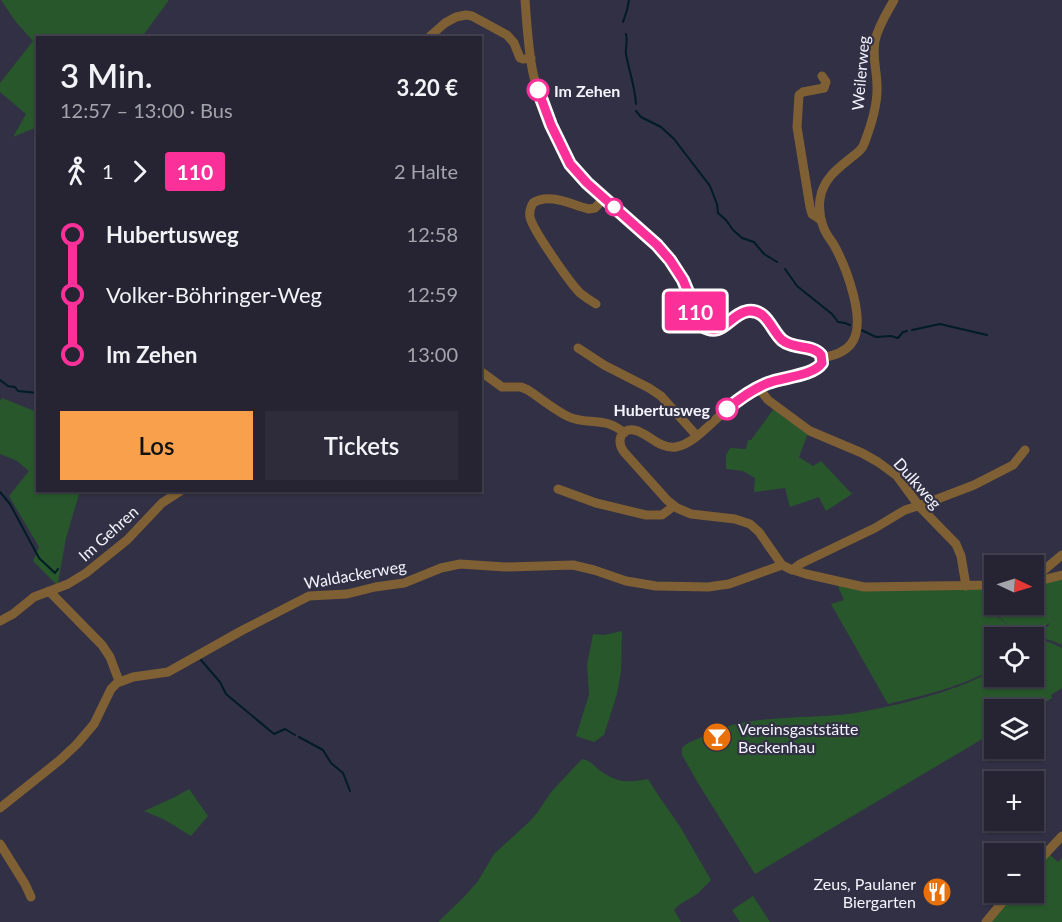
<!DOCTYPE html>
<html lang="de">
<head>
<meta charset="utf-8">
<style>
  body { margin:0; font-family:Lato,sans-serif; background:#2e2c3b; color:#f1f3f6; height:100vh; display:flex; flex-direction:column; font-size:22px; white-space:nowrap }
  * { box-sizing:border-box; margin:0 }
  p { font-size:20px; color:#a4a4ac }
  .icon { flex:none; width:33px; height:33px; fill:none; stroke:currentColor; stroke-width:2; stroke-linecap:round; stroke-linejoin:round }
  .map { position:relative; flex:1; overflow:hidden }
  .side { position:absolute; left:36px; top:36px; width:446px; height:456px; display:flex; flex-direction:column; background:#262433; border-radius:0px; box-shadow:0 2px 4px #0004,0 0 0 2px #42414e }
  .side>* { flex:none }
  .badge { padding:0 12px; border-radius:4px; font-size:21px; line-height:39px }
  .needle { width:39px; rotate:94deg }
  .fabs { position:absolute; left:984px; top:555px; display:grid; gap:12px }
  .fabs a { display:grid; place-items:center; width:60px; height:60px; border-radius:0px; background:#262433; box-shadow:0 2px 4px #0004,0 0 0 2px #42414e; font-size:30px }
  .map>.badge { position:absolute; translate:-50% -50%; box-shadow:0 0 0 3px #fff }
  .legs { display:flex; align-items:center; gap:9px; height:66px; padding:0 24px; font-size:20px }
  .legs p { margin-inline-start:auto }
  .summary { display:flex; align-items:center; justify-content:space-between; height:102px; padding:0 24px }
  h1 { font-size:33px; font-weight:600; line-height:45px }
  .cta { display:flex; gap:12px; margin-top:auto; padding:12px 24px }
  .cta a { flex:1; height:69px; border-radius:0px; background:#f8a04b; color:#111; font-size:24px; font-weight:600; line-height:69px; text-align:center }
  .cta a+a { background:#2e2c3b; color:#f1f3f6 }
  ul { padding:0 24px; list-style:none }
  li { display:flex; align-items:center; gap:21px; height:60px; font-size:22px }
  li i { display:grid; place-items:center; width:9px; height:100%; margin:0 8px; background:currentColor }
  li i::after { content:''; width:15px; height:15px; margin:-8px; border:4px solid; border-radius:50%; background:#262433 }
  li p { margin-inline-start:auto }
  li:first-child i { background:linear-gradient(#0000 50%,currentColor 0) }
  li:last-child i { background:linear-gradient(currentColor 50%,#0000 0) }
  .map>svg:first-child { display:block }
  .green { fill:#28572c }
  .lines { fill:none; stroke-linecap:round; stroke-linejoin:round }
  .stream { stroke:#001c25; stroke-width:2 }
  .minor { stroke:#7f6034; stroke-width:9 }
  .line-1-casing { stroke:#fff; stroke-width:14 }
  .line-1 { stroke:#fb3199; stroke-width:9 }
  .stop-1-dot { fill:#fff; stroke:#fb3199; stroke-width:3 }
  .labels { text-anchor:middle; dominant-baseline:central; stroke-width:4.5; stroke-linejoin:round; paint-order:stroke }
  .street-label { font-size:16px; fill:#f4f4fe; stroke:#323044 }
  .stop-label { font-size:16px; font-weight:bold; fill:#f4f4fe; stroke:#323044; text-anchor:start }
  .poi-label { font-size:16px; fill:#f4f4fe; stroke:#323044; text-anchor:start }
</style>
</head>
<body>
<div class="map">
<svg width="1062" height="922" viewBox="0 0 1062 922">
  <rect width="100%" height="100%" fill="#323044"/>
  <path class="green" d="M 1,0 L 169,0 L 142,37 L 38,38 L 37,127 L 13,137 L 26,114 L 0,92 L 0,83 L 33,41 L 16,22 Z
    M 2,398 L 37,412 L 38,490 L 80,491 L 66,538 L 58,583 L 56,584 L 33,561 L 39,547 L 9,496 L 29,471 L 17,461 L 0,454 L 0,401 Z
    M 775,407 L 808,433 L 799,457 L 813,466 L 821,461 L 852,494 L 826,511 L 819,497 L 790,507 L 785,488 L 754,492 L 755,478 L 743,471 L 726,469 L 726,455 L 730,448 L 746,449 L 748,440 L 751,440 Z
    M 1062,578 L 1062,645 L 1053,641 L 1037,637 L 1036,636 L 1049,625 L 1049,623 L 1032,637 L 1020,634 L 999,617 L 999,618 L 1024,637 L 994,638 L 994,668 C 962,687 925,695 888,704 L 831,604 L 844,600 L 837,584 L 994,588 L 994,604 L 1034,604 L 1034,585 Z
    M 622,631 L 621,671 L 617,694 L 604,735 L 594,742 L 576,736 L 589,695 L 587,665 L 593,634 L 604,635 Z
    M 1034,640 L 1049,642 L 1062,648 L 1062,688 L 1051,695 L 1052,698 L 1033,709 L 994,710 L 994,732 L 755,874 L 698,783 L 682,755 L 682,748 C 687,742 695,740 702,737 C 711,732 721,728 732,725 C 771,715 815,719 855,713 C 899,705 956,692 994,670 L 994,676 L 1034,676 Z
    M 582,759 C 589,760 593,764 598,769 C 617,783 626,783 648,779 L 658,795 L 681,828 L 711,880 L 697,894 L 679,905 L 674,910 L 681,922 L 438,922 L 465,896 L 478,881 L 494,854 L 529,822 L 537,813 L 551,792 Z
    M 189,789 L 208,816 L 191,836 L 165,820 L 144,811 L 175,797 Z
    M 1049,854 L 1058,862 L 1062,858 L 1062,922 L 991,922 L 1016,893 L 1034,892 L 1034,872 Z
    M 753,896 L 770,922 L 740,922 L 732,910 Z"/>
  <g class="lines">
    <path class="stream" d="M 623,22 L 627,10 L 629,0
      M 626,34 C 628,41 625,48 626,54 C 629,71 635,86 636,104
      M 636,111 L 641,117 L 661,127 L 674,139 L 710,186 L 717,204 L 718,213 L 726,220 L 733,230 L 742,238 L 754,242 L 764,254 L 777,262
      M 785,269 L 797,286 L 832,314 L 838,322 L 845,323 L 850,325
      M 861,330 L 876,337 L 891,336 L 898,338 L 903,332 L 907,331
      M 912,330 L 940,324 L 987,335
      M 0,380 L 8,386 L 15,387 L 18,391 L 38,393
      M 0,492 L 10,504 L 39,558 L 55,573 L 58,569
      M 201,660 L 220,682 L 226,694 L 274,734 L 285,729 L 295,735
      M 299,737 L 323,750 L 331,763 L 343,773 L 350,791"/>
    <path class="minor" d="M 525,0 C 527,24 528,49 533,73 C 541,109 559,156 586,183 C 614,210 650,232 673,264 C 677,270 681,276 684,283 C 689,294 696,323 706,328 C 723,337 733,312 750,311 C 768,310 771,331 782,340 C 792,349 805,347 817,350 L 822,358 L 822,364 C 813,375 777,378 761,385 C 747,392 735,402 724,412 C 711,423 692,445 676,447 C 658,449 649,433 634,430 C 619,428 617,443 624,452 L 667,500 L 677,508 L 691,514 L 735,519 L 750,524 L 759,532 L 782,565 L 790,569 L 806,574 L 864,587 L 994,585
      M 428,38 L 445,23 L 456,17 L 466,15 L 472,16 L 507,35 L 514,43 L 520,58 L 523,59 L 531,58
      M 821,220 L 812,214 L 810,207 L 797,127 L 799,95 L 803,92 L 824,88 L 826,82 L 822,76
      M 596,304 C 591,301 585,297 580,293 C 570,283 532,229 530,217 C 529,211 530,208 533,203 C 549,192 572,205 589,209 L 595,208 L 604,198
      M 578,348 L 604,365 L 649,388 L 661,396 L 697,436
      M 822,358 C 832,356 844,353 851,344 C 868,323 846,267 834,245 C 830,239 825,233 823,226 C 820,218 819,207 820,199 C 823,179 838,168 852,157 C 857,153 862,150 864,144 C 871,126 878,105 877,86 C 877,71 872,57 875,41 C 878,26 887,13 894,0
      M 480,371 L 502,387 L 521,387 L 528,390 C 540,398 556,411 569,417 C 586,425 606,416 624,433
      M 758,387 L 768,400 L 810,431 L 862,453 L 878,462 L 897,476 L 919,506 L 956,544 L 961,556 L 966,586
      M 558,489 L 596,503 L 646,515 L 662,515 L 674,506
      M 792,570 L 800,564 L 875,528 L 905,510 L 927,503 L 974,485 L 1013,465 L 1025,450
      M 1034,582 L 1062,575
      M 1036,582 L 1038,575 L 1062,555
      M 49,591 L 102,645 L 110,657 L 119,681
      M 0,621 L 13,614 L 34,597 L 68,584 L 86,573 L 127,540 L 162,503 L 182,490
      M 0,808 L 60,760 L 77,744 L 94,724 L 111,689 L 117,683 L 133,677 L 168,672 L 241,631 L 309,596 L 347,594 L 375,587 L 404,583 L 441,568 L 460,564 L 505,567 L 573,565 L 594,570 L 626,581 L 656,586 L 708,587 L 729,584 L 782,565
      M 0,844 L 25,884 L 31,897
      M 1034,866 L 1062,836
      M 986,922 L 1011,892"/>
  </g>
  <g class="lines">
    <g class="line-1-casing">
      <path id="line-1" d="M 538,90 L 551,125 L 570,164 L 587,183 L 657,245 L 670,260 L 683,280 L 702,326 C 723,339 729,314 748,311 C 767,309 771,330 782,340 C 794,350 812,344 821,355 L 822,363 C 813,376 783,377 768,383 C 753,389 740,398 727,409"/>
    </g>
    <use href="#line-1" class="line-1"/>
  </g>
  <defs>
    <g id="bar-disc" transform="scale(1.5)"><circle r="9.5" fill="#e8710a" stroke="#323044"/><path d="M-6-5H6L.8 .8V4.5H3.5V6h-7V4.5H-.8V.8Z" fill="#fff"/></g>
    <g id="restaurant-disc" transform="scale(1.5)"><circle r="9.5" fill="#e8710a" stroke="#323044"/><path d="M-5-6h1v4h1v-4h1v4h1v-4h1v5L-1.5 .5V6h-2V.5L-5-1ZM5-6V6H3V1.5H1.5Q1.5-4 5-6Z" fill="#fff"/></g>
  </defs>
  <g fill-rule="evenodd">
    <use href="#bar-disc" x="717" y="737"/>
    <use href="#restaurant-disc" x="937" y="892"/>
  </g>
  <g class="stop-1-dot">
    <circle cx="538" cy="90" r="10"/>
    <circle cx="614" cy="207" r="8"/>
    <circle cx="727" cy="409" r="10"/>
  </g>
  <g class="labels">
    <g class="street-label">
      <text transform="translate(860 73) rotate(-85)">Weilerweg</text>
      <text transform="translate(918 483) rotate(48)">Dulkweg</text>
      <text transform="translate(108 533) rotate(-42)">Im Gehren</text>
      <text transform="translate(355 574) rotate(-10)">Waldackerweg</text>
    </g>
    <g class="stop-label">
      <text x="554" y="90">Im Zehen</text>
      <text x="710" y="409" text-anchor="end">Hubertusweg</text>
    </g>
    <g class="poi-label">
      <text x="738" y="728">Vereinsgaststätte<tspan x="738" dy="18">Beckenhau</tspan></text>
      <text x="916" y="883" text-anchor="end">Zeus, Paulaner<tspan x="916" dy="18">Biergarten</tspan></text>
    </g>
  </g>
</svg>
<div class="fabs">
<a><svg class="needle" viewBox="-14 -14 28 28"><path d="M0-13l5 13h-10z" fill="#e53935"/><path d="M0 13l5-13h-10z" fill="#a4a4ac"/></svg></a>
<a><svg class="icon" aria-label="locate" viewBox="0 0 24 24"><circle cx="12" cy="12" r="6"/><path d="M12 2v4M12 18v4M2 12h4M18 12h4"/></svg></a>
<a><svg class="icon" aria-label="layers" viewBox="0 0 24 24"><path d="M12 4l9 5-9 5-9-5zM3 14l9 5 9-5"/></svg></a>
<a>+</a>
<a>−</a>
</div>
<b class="badge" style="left:695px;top:311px;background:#fb3199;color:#fff">110</b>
<section class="side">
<div class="summary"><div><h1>3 Min.</h1><p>12:57 – 13:00 · Bus</p></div><b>3.20 €</b></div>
<div class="legs"><svg class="icon" aria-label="walk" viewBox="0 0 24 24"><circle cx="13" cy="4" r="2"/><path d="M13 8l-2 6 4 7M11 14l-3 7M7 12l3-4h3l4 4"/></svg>1<svg class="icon" aria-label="forward" viewBox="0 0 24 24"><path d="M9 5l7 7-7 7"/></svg><b class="badge" style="background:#fb3199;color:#fff">110</b><p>2 Halte</p></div>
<ul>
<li><i style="color:#fb3199"></i><b>Hubertusweg</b><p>12:58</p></li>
<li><i style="color:#fb3199"></i><span>Volker-Böhringer-Weg</span><p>12:59</p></li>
<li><i style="color:#fb3199"></i><b>Im Zehen</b><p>13:00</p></li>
</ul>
<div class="cta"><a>Los</a><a>Tickets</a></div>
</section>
</div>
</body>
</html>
